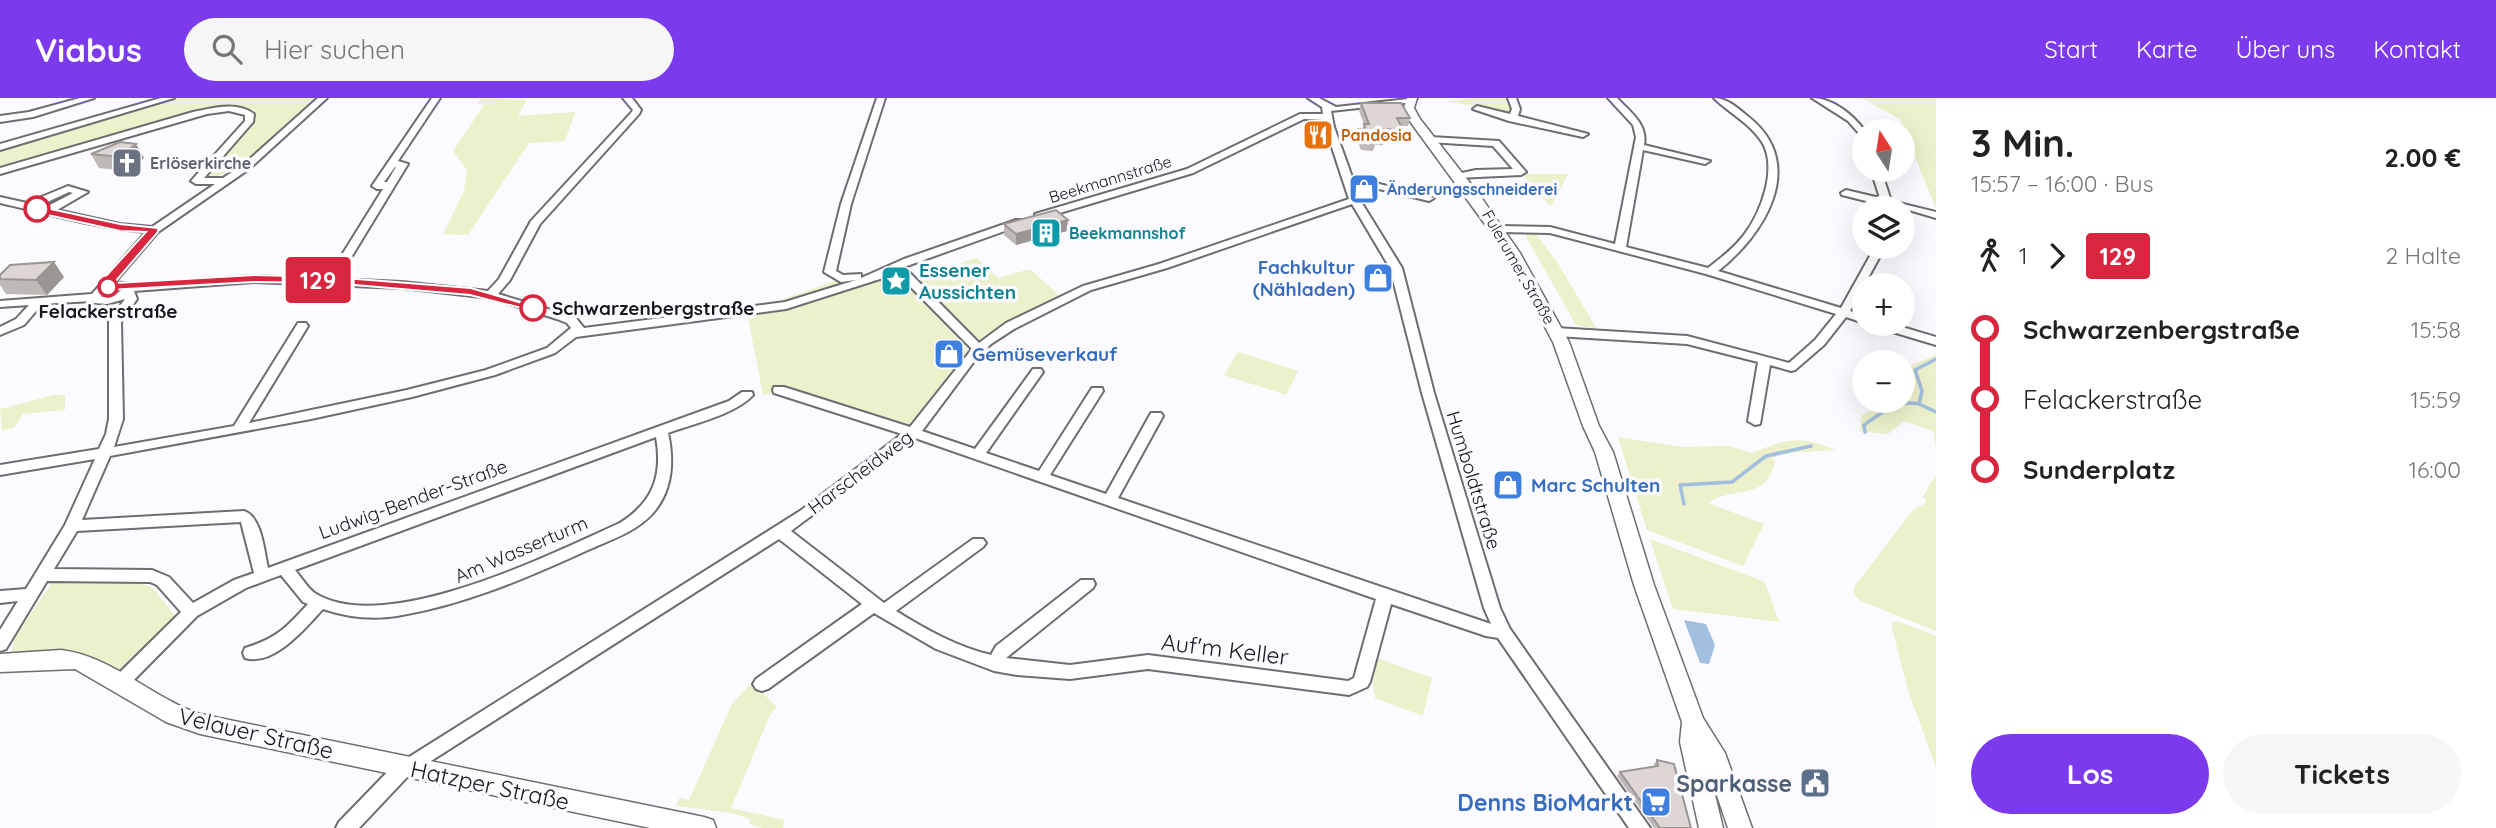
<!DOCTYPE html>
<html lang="de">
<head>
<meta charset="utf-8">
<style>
  body { margin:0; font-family:Quicksand,sans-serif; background:#f6f6f6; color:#222; height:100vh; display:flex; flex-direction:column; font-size:26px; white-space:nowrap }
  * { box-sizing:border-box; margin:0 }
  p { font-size:23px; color:#767676 }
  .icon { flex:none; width:38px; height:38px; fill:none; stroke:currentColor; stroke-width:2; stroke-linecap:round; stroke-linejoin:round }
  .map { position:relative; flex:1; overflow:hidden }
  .panel { display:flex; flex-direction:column; background:#fff; width:560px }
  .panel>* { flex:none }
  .badge { padding:0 14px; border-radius:5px; font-size:24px; line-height:46px }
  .needle { width:46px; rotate:348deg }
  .controls { position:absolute; left:1852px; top:21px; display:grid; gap:14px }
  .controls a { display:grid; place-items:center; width:63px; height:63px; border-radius:50%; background:#fff; box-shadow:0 7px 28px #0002; font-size:35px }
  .map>.badge { position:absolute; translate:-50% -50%; box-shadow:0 0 0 4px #fff }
  .legs { display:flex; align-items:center; gap:10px; height:77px; padding:0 35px; font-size:23px }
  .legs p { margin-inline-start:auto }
  .headline { display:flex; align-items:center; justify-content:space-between; height:119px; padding:0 35px }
  h1 { font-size:38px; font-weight:700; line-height:52px }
  .primary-button { display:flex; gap:14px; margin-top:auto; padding:14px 35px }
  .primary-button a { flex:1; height:80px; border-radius:42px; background:#7c3aed; color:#fff; font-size:28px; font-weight:700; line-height:80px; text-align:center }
  .primary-button a+a { background:#f6f6f6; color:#222 }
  ul { padding:0 35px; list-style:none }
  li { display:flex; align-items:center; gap:24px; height:70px; font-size:26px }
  li i { display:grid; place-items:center; width:10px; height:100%; margin:0 9px; background:currentColor }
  li i::after { content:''; width:18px; height:18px; margin:-9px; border:5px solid; border-radius:50%; background:#fff }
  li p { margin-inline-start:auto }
  li:first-child i { background:linear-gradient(#0000 50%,currentColor 0) }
  li:last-child i { background:linear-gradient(currentColor 50%,#0000 0) }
  header { display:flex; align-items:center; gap:42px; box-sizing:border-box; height:98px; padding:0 35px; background:#7c3aed; color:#fff }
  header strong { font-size:33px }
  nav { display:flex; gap:38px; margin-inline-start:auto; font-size:24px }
  .search { width:490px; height:63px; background:#f6f6f6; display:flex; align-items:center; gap:18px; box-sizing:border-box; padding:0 24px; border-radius:38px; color:#767676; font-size:26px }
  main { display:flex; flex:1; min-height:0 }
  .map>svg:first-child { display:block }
  .green { fill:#edf1cb }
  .water { fill:#a3bfdf }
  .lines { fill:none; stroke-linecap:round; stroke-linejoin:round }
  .stream { stroke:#a3bfdf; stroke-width:3.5 }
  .minor-casing { stroke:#6d6d72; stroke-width:4 }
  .major-casing { stroke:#6d6d72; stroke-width:3 }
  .minor { fill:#fff; fill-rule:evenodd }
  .major { fill:#fff; fill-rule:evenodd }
  .wall { fill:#beb8b6 }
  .shaded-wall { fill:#9b9694 }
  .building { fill:#ddd6d4; stroke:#9b9694; stroke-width:2 }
  .line-1 { fill:#d7263d; stroke:#fff; stroke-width:2 }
  .stop-1-dot { fill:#fff; stroke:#d7263d; stroke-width:3.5 }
  .labels { text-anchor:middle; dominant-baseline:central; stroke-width:7; stroke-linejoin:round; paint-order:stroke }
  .far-food-label { font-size:16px; font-weight:bold; fill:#c56008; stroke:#fafaff; text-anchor:start }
  .far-worship-label { font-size:16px; font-weight:bold; fill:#5b616d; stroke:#fafaff; text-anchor:start }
  .far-street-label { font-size:16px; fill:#171719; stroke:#fafaff }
  .far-shop-label { font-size:16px; font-weight:bold; fill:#366cbe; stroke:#fafaff; text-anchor:start }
  .far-culture-label { font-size:16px; font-weight:bold; fill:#0d838f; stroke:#fafaff; text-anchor:start }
  .shop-label { font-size:19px; font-weight:bold; fill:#366cbe; stroke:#fafaff; text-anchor:start }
  .culture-label { font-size:19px; font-weight:bold; fill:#0d838f; stroke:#fafaff; text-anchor:start }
  .stop-label { font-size:19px; font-weight:bold; fill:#171719; stroke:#fafaff; text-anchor:start }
  .street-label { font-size:19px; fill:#171719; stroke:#fafaff }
  .near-street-label { font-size:23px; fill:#171719; stroke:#fafaff }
  .near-service-label { font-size:23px; font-weight:bold; fill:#4e5e75; stroke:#fafaff; text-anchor:end }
  .near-shop-label { font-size:23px; font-weight:bold; fill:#366cbe; stroke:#fafaff; text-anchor:end }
</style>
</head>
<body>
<header>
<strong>Viabus</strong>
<div class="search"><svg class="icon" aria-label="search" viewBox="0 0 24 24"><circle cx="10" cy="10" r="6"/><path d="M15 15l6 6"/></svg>Hier suchen</div>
<nav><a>Start</a><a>Karte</a><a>Über uns</a><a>Kontakt</a></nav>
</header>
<main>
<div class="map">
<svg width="1936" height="730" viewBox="0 0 1936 730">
  <rect width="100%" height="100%" fill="#fafaff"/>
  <path class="green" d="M 172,0 L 317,0 C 293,20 229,88 203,79 L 254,22 L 254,11 L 222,10 L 0,70 L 0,51 L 73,32 Z
    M 481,0 L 527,2 L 518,18 L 575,14 L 565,43 L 529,45 L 468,137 L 443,136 L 464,93 L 467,72 L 453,53 L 484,7 L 477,6 Z
    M 1477,0 L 1508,0 L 1511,16 L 1447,3 Z
    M 1861,0 L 1936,0 L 1936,111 L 1900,21 Z
    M 1522,76 L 1568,76 L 1552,107 L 1549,107 Z
    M 1528,136 L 1536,136 L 1557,164 L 1597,231 L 1576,227 L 1526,139 Z
    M 977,160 L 998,180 L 1030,171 L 1061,199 L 979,244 L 971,243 L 913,179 Z
    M 881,172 L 887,176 L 899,175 L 968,252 L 946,289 L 914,328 L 782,288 L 774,290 L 773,295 L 763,297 L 747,214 L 778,208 L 775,204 L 840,181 Z
    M 1238,254 L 1298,273 L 1286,297 L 1224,277 Z
    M 1936,257 L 1936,349 L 1933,333 L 1904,323 L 1888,336 L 1860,333 L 1862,317 L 1887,303 L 1902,303 L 1902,290 L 1906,286 L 1902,271 Z
    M 54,297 L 65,297 L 65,312 L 23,316 L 14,330 L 2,332 L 0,311 Z
    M 1618,339 L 1683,349 L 1729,348 L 1752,355 C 1789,340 1798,337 1836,352 L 1790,355 L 1771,360 L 1775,363 C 1767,404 1735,387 1708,405 L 1764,426 L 1743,468 L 1647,432 Z
    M 1936,377 L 1936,533 L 1861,503 L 1854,496 L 1854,489 L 1913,412 L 1927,404 L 1923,398 Z
    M 1650,441 L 1765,484 L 1779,524 L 1673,511 Z
    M 134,483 L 153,490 L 176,519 L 123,577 L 74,554 L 11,559 L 14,540 L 52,485 Z
    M 1897,523 L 1936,538 L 1936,670 L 1908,592 L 1892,530 L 1892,524 Z
    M 1377,560 L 1432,580 L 1423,618 L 1375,600 L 1373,586 Z
    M 752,584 L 777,609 L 770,617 L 731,710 L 785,722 L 783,730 L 762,730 L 749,726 L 750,721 L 731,715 L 676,708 L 679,700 L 689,702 L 732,606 Z"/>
  <path class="water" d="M 1684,522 L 1706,526 L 1715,547 L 1709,566 L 1700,565 Z"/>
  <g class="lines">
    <path class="stream" d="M 1919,306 L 1936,314
      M 1865,334 L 1864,327 C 1881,315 1897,301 1919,306 L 1922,293 L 1915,272 L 1936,261
      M 1684,406 L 1680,387 L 1732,384 L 1766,358 L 1811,348"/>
    <g class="minor-casing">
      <path id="minor" d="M 80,0 L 94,0 L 33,19 L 0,24 L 0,18 L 29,14 Z
        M 161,0 L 174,0 L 0,52 L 0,46 Z
        M 318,0 L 327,0 L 249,71 L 158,134 L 115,184 L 131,186 L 254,178 L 327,181 L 383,91 L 377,91 L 372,88 L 432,0 L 440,0 L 398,63 L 408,66 L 338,181 L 402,184 L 488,193 L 499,181 L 531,123 L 631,15 L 633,12 L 623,0 L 632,0 L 641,12 L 639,16 L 540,126 L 510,182 L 498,196 L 575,219 L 584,230 L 785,204 L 856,182 L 841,184 L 824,174 L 841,106 L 877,0 L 885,0 L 851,106 L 836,173 L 843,177 L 861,176 L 861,180 L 904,161 L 1016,122 L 1024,122 L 1024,126 L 904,169 L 979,245 L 1006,225 L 1083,188 L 1159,166 L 1349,101 L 1323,22 L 1304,21 L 1193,75 L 1043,120 L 1035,120 L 1035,116 L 1187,71 L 1300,16 L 1323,16 L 1322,9 L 1308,0 L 1319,0 L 1336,9 L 1417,0 L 1413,4 L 1331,13 L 1334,29 L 1352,79 L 1434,100 L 1429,103 L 1354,85 L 1360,102 L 1402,170 L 1434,295 L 1500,510 L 1510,531 L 1650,730 L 1629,730 L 1498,540 L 1486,538 L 1391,506 L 1370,584 L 1367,589 L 1349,597 L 1148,571 L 1070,581 L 1017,577 L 994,573 L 936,551 L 874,515 L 768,591 L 762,593 L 756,591 L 753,586 L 756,581 L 862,506 L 779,441 L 409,677 L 359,730 L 336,730 L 339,724 L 398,663 L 406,661 L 800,413 L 902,336 L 774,295 L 773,292 L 774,289 L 784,289 L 910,329 L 972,251 L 896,174 L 883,180 L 786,211 L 576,239 L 555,255 L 495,277 L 412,299 L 311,321 L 110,358 L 82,422 L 244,413 C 262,419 264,453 268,470 L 729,303 L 742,294 L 752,294 L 753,297 C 736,316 693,326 668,335 C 674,363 673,392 653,415 C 636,434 610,442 588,452 C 527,480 464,507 397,518 C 371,522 347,519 323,511 C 306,529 274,569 245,560 L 243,555 L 245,550 C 277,540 286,530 308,506 L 303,504 L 281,477 L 246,490 L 197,518 L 125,591 L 119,593 L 113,591 L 110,586 L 113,581 L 181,514 L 157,487 L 150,484 L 47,483 L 6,551 L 0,553 L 0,532 L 18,503 L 0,505 L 0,493 L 26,491 L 65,427 L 95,361 L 0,377 L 0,367 L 99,351 L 106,336 L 109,321 L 109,224 L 125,201 L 107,206 L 94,205 L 92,203 L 42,206 L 24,227 L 0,237 L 0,229 L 16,221 L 29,207 L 0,209 L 0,203 L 92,196 C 109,177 127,155 146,134 C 96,130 48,116 0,105 L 0,99 L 27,105 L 68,88 L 88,94 L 57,112 L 120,126 L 152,129 L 215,86 L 196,86 L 191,83 L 245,23 L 245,17 L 229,13 L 207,16 L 0,76 L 0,70 L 193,14 C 213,10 237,3 254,16 L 253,24 L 204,80 L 223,80 L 243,67 ZM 395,69 L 396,69 L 387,84 L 384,84 ZM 69,94 L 73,95 L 46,109 L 39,108 ZM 1352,106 L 1390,170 L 1422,295 L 1484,510 L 1491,526 L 1118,400 L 1163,318 L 1161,315 L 1151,315 L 1106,396 L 1050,377 L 1103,293 L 1102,290 L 1092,290 L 1039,373 L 986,355 L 1043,274 L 1041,271 L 1033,271 L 975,351 L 922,333 L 975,262 L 991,246 L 1014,231 L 1091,192 L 1167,170 ZM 254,184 L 402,190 L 490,200 L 557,221 L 567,225 L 571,230 L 547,250 L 486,272 L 407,292 L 249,325 L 308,228 L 306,225 L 298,225 L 234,328 L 114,349 L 123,321 L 121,224 L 137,201 L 134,193 ZM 113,191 L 123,191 L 113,198 L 101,199 ZM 656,339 C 663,378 653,404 620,425 C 551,456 387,538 316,496 C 308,491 301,479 295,472 ZM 915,340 L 1376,501 L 1354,580 L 1348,583 L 1148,557 L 1070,567 L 1006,560 L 1093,490 L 1095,486 L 1093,482 L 1081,482 L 996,548 L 991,557 C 957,549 925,531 896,513 L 983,449 L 986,445 L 983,441 L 973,441 L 884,505 L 791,433 ZM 241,424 L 254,475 L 234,482 L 193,505 L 169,479 L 152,472 L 54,471 L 77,433 Z
        M 1508,0 L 1516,0 L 1520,11 L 1518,18 L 1588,36 L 1583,39 L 1509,23 L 1473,11 L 1477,8 L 1510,16 L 1512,11 Z
        M 1608,0 L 1617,0 C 1630,14 1648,26 1644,47 L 1710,63 L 1705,66 L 1643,52 L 1626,149 L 1708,170 C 1721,160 1734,150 1744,137 C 1761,115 1778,70 1762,44 C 1750,25 1729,15 1714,0 C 1728,0 1740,12 1751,21 C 1807,68 1764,137 1718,173 L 1841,210 L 1875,149 L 1885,149 L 1850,213 L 1864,217 L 1864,225 L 1846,219 L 1824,247 L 1795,272 L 1791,273 L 1770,267 L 1760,326 L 1755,327 L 1748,323 L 1758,264 L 1687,246 L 1556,238 L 1550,234 L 1556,230 L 1687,238 L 1789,265 L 1815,242 L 1836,216 L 1706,176 L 1550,135 L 1500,134 L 1495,131 L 1500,128 L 1550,129 L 1615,146 L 1636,39 L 1633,27 Z
        M 1812,0 C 1833,0 1853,17 1865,33 L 1864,41 L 1848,23 Z
        M 1431,39 L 1499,43 L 1526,74 L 1521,77 L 1457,80 L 1457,76 L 1476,72 L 1513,71 L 1493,48 L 1428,44 L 1426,42 Z
        M 1871,72 L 1881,72 L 1891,103 L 1936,114 L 1936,120 L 1902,110 L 1883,110 L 1882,107 L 1842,97 L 1841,95 L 1846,92 L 1880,100 Z
        M 1874,226 L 1892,226 L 1936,239 L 1936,247 L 1876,229 Z"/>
    </g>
    <g class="major-casing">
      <path id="major" d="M 1407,0 L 1417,0 L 1414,10 L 1420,21 L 1481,99 L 1520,155 L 1569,244 L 1599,328 L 1613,354 L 1654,487 L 1703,620 L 1725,655 L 1752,730 L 1728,730 L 1711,680 L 1723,730 L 1699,730 L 1680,644 L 1682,624 L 1634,487 L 1595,354 L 1583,328 L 1553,244 L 1506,155 L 1409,22 L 1404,10 Z
        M 61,552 C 112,558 152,600 200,616 L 704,719 L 713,722 L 716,730 L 650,730 L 200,636 L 166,624 L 75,571 L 0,574 L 0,556 Z"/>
    </g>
    <use href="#minor" class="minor"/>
    <use href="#major" class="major"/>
  </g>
  <path class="wall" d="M 1361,5 L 1410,20 L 1408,28 L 1400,28 L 1403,32 L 1400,40 L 1385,39 L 1383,47 L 1375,47 L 1373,53 L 1361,52 L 1356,39 L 1358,31 L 1362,31 L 1364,26 L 1359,13 Z
    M 91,56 L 144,60 L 127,73 L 99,70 Z
    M 1004,126 L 1067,133 L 1016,147 L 1004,137 Z
    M 0,177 L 64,179 L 47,197 L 6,196 L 0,187 Z
    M 1657,662 L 1691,730 L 1654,730 L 1617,678 L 1620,674 L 1654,668 L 1654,666 Z"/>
  <path class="shaded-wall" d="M 136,46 L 144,60 L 127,73 L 120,59 Z
    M 1068,122 L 1067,133 L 1016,147 L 1016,136 Z
    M 54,164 L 64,179 L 47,197 L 36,182 Z"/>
  <path class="building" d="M 1361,5 L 1401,5 L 1410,20 L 1397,20 L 1403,32 L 1382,31 L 1385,40 L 1373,39 L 1376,45 L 1363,44 L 1358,31 L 1366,32 L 1364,26 L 1369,26 Z
    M 120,44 L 136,46 L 120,59 L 91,56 Z
    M 1056,112 L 1068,122 L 1016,136 L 1004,126 Z
    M 54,164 L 36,182 L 0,181 L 0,177 L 10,167 Z
    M 1657,662 L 1674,666 L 1691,730 L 1660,730 L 1620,674 L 1658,668 Z"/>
  <path class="line-1" d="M 37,108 L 120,126 L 158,130 L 158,134 L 114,185 L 254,177 L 332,179 L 471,190 L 539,210 L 533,213 L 470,197 L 332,185 L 254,184 L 108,192 L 103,189 L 104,180 L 146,134 L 120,133 L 34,114 Z"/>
  <defs>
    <g id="restaurant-square" transform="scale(1.575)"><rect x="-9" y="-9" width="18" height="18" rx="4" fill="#e8710a" stroke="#fafaff"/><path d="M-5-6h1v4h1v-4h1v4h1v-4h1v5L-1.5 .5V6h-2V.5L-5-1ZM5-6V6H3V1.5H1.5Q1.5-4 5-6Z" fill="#fff"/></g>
    <g id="church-square" transform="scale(1.575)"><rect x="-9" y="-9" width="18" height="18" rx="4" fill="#6b7280" stroke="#fafaff"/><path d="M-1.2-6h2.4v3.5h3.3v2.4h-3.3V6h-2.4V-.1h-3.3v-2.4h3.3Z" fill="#fff"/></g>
    <g id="shop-square" transform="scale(1.575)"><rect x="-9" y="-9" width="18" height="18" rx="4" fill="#3f7fe0" stroke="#fafaff"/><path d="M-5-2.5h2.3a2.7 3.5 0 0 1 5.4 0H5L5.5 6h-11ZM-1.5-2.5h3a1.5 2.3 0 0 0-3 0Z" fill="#fff"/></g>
    <g id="building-square" transform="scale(1.575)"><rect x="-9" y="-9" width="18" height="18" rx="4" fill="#0f9aa8" stroke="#fafaff"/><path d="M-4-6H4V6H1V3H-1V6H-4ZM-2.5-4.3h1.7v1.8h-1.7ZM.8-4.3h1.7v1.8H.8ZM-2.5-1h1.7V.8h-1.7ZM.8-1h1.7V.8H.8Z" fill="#fff"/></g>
    <g id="sight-square" transform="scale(1.575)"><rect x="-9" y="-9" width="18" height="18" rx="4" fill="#0f9aa8" stroke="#fafaff"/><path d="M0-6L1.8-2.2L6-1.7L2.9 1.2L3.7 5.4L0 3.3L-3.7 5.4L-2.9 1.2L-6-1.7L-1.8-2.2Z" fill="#fff"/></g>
    <g id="civic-square" transform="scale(1.575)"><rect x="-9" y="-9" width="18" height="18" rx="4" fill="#5c6f8a" stroke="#fafaff"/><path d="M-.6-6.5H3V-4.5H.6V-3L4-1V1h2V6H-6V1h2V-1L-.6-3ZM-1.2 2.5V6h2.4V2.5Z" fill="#fff"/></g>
    <g id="supermarket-square" transform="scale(1.575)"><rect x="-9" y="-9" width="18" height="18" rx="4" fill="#3f7fe0" stroke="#fafaff"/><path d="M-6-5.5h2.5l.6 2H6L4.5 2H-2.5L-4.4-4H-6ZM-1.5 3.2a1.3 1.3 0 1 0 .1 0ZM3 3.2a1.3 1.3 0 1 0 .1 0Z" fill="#fff"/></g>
  </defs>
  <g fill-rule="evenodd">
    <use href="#restaurant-square" x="1318" y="37"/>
    <use href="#church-square" x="127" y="65"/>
    <use href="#shop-square" x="1364" y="91"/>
    <use href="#building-square" x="1046" y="135"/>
    <use href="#shop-square" x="1378" y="180"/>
    <use href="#sight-square" x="896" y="183"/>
    <use href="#shop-square" x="949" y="256"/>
    <use href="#shop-square" x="1508" y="387"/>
    <use href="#civic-square" x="1815" y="685"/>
    <use href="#supermarket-square" x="1656" y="704"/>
  </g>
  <g class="stop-1-dot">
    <circle cx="37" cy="111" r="12"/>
    <circle cx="108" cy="189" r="9"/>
    <circle cx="533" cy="210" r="12"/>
  </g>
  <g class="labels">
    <g class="far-food-label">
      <text x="1341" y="37">Pandosia</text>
    </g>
    <g class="far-worship-label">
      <text x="150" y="65">Erlöserkirche</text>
    </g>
    <g class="far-street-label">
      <text transform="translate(1110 81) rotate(-17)">Beekmannstraße</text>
      <text transform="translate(1519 169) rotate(60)">Fulerumer Straße</text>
    </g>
    <g class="far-shop-label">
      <text x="1387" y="91">Änderungsschneiderei</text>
    </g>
    <g class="far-culture-label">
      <text x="1069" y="135">Beekmannshof</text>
    </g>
    <g class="shop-label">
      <text x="1355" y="169" text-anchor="end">Fachkultur<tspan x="1355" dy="22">(Nähladen)</tspan></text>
      <text x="972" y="256">Gemüseverkauf</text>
      <text x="1531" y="387">Marc Schulten</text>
    </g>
    <g class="culture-label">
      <text x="919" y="172">Essener<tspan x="919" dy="22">Aussichten</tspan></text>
    </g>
    <g class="stop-label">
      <text x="552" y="210">Schwarzenbergstraße</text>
      <text x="108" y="213" text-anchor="middle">Felackerstraße</text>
    </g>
    <g class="street-label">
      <text transform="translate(860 374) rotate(-37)">Harscheidweg</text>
      <text transform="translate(1474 382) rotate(73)">Humboldtstraße</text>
      <text transform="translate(413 401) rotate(-20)">Ludwig-Bender-Straße</text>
      <text transform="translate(521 451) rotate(-23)">Am Wasserturm</text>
    </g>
    <g class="near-street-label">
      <text transform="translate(1225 551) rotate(7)">Auf'm Keller</text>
      <text transform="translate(256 635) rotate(13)">Velauer Straße</text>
      <text transform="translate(490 687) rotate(12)">Hatzper Straße</text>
    </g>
    <g class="near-service-label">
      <text x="1792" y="685">Sparkasse</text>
    </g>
    <g class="near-shop-label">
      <text x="1633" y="704">Denns BioMarkt</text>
    </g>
  </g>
</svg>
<div class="controls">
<a><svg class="needle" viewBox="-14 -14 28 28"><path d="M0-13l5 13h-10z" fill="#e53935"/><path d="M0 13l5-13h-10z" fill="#767676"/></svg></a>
<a><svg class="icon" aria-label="layers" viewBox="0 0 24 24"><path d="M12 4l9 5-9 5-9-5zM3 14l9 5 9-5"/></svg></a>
<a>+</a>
<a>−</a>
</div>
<b class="badge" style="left:318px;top:182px;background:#d7263d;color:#fff">129</b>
</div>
<section class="panel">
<div class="headline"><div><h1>3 Min.</h1><p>15:57 – 16:00 · Bus</p></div><b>2.00 €</b></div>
<div class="legs"><svg class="icon" aria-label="walk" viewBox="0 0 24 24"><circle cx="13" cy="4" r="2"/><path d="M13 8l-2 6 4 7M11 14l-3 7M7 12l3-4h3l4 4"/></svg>1<svg class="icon" aria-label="forward" viewBox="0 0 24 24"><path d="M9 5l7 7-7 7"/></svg><b class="badge" style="background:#d7263d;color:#fff">129</b><p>2 Halte</p></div>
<ul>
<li><i style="color:#d7263d"></i><b>Schwarzenbergstraße</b><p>15:58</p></li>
<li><i style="color:#d7263d"></i><span>Felackerstraße</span><p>15:59</p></li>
<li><i style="color:#d7263d"></i><b>Sunderplatz</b><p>16:00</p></li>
</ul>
<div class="primary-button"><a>Los</a><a>Tickets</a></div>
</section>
</main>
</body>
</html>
